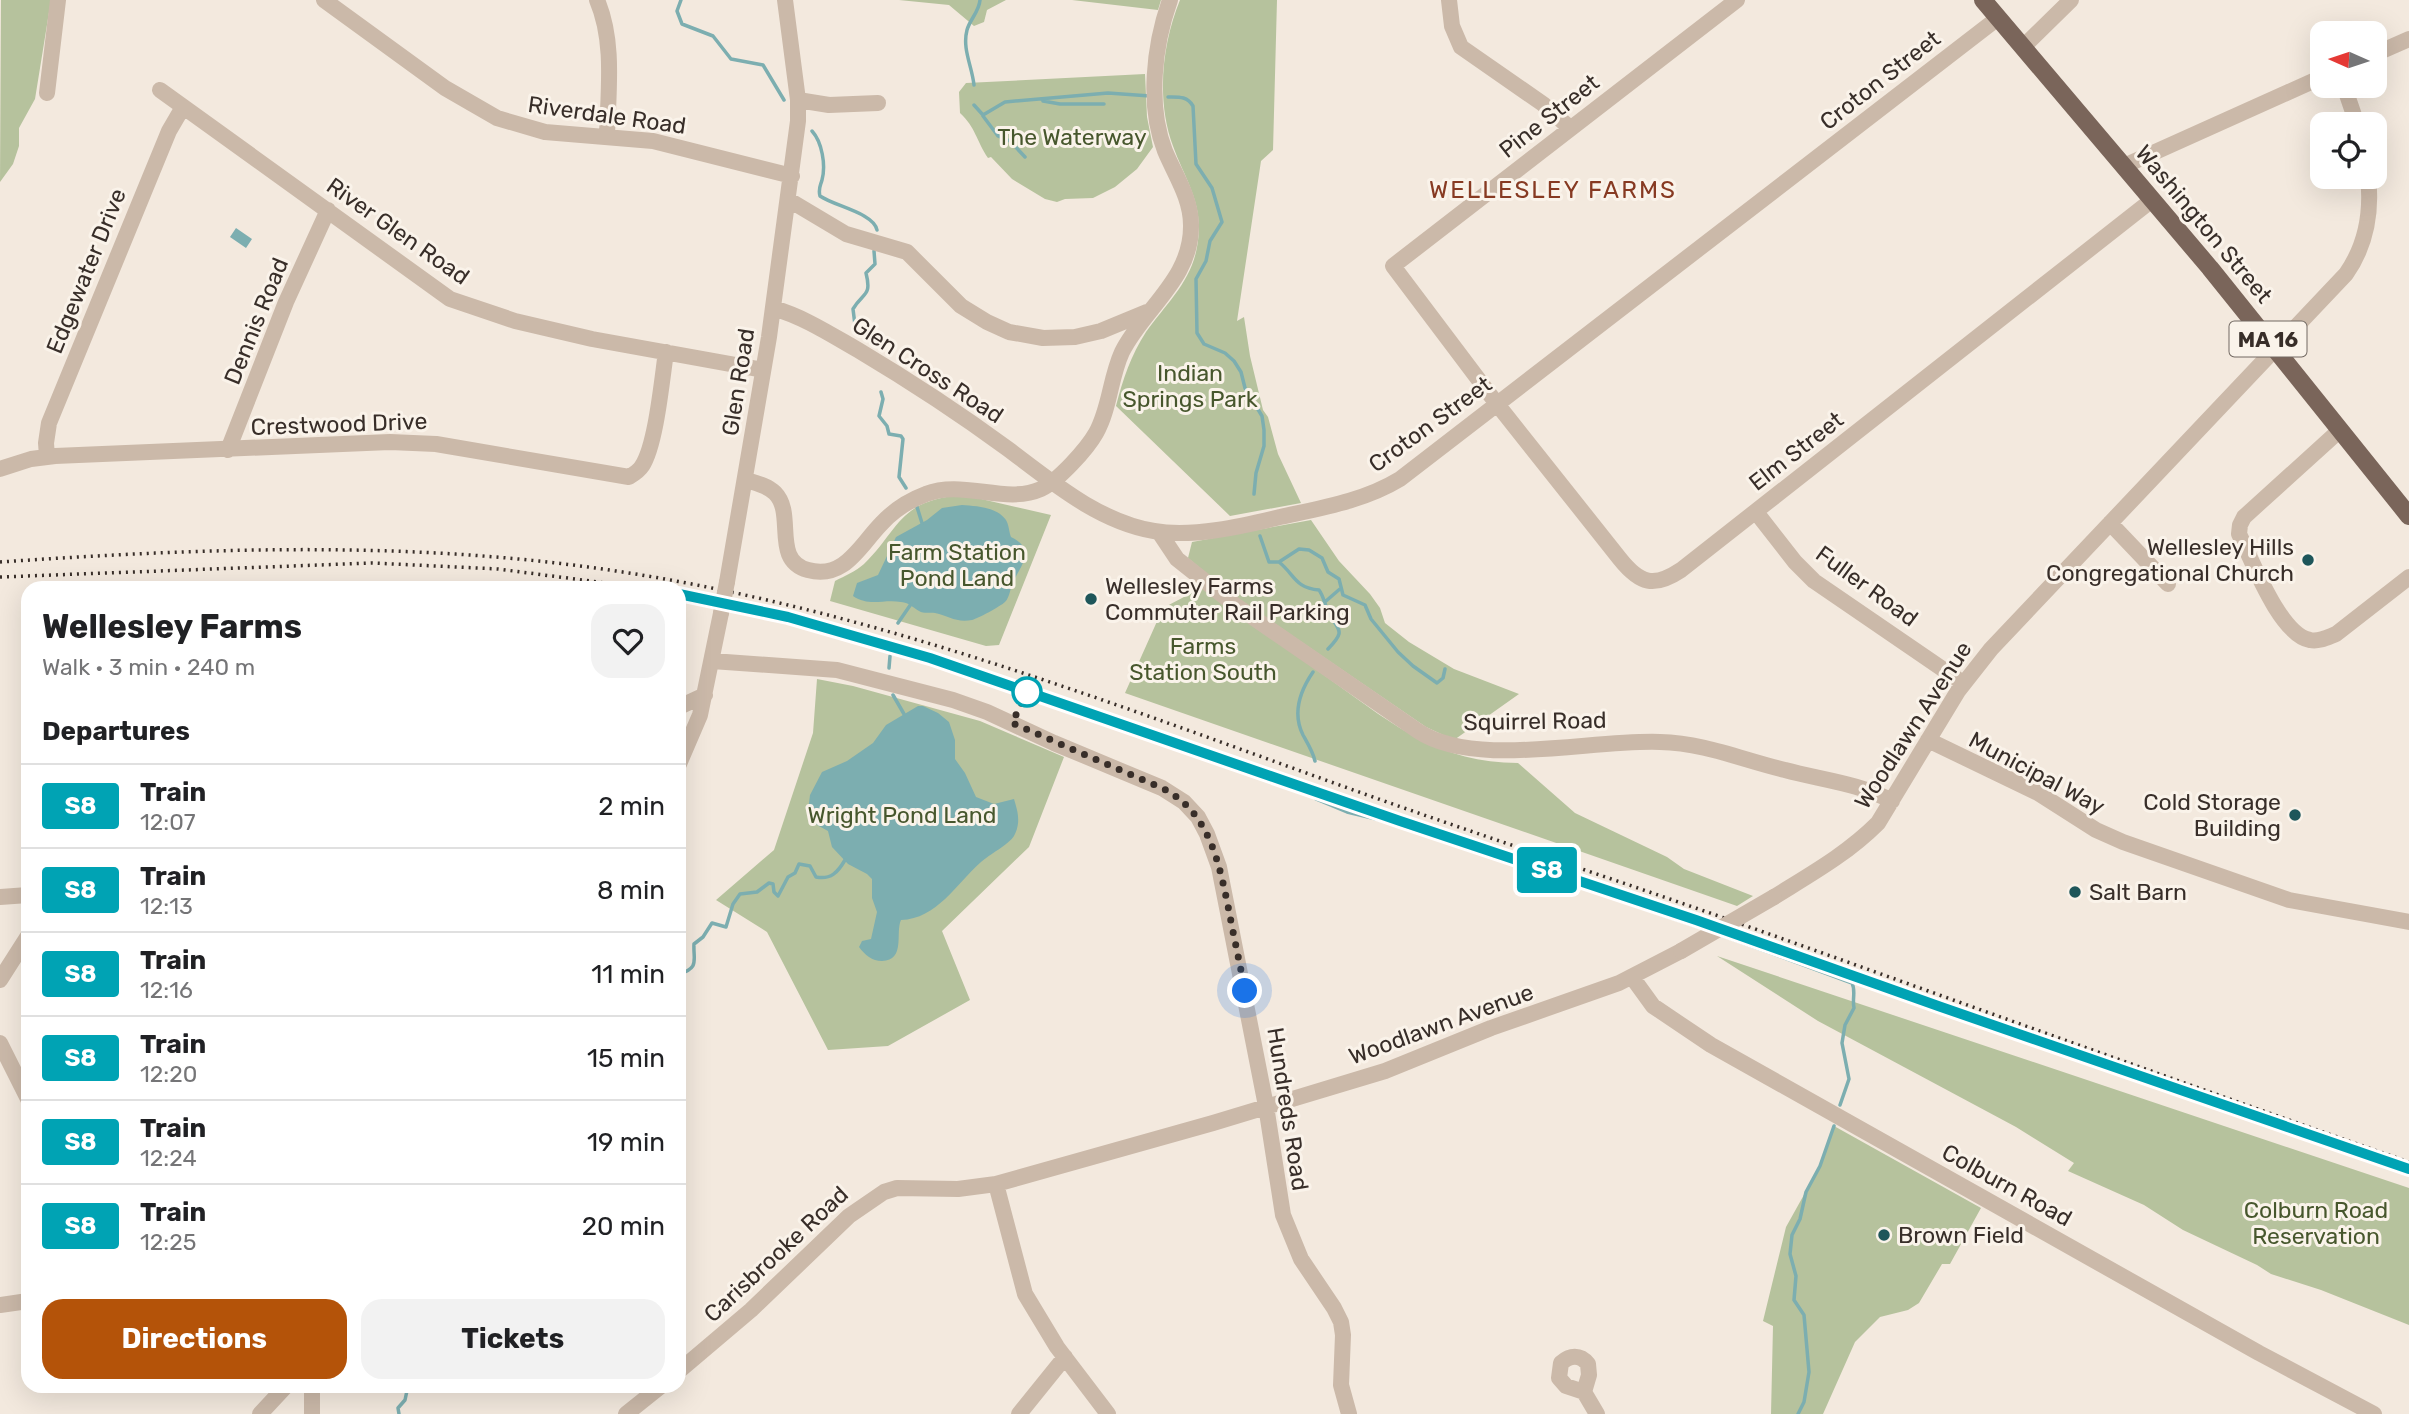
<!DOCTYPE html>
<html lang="en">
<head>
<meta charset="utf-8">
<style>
  body { margin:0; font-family:Rubik,sans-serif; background:#f2f2f2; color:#202124; height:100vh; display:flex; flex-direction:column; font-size:26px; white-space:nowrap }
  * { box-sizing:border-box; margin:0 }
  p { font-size:23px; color:#757577 }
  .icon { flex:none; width:38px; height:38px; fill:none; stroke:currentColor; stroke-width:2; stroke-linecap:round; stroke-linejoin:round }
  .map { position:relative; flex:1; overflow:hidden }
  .details { position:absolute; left:21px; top:581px; width:665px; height:812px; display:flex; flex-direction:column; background:#fff; border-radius:21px; box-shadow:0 7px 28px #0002 }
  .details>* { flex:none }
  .badge { padding:0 14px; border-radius:5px; font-size:24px; line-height:46px }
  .needle { width:46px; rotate:273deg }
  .controls { position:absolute; left:2310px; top:21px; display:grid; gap:14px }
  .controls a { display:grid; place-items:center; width:77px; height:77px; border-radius:14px; background:#fff; box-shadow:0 7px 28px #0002; font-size:35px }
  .you { position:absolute; width:35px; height:35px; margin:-18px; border:5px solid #fff; border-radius:50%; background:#1a73e8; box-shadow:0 0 0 10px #1a73e833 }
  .map>.badge { position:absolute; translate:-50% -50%; box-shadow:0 0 0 4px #fff }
  h2 { padding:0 21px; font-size:26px; line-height:63px }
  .round { display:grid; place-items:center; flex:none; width:74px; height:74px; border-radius:21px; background:#f2f2f2 }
  .head { display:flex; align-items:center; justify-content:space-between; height:119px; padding:0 21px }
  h1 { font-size:33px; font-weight:700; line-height:52px }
  .action { display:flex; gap:14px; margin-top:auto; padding:14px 21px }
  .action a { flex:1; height:80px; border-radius:21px; background:#b45309; color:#fff; font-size:28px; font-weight:700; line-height:80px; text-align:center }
  .action a+a { background:#f2f2f2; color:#202124 }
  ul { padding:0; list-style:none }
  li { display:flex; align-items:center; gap:21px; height:84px; padding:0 21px; border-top:2px solid #e0e0e0 }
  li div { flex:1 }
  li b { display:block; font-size:26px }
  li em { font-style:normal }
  li .badge { min-width:77px; font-weight:700; text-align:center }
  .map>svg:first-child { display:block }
  .green { fill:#b6c29d }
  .water { fill:#7caeb0 }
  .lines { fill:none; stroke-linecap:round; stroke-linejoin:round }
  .stream { stroke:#7caeb0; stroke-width:3.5 }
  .minor { stroke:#cbb9a9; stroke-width:16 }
  .major { stroke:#7a655a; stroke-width:18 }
  .rail { stroke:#382e29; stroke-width:3.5; stroke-dasharray:2 5; stroke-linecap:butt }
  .minor-bridge { stroke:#cbb9a9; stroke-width:16 }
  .line-casing { stroke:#fff; stroke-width:16 }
  .line { stroke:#00a3b4; stroke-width:10 }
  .walk { stroke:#382e29; stroke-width:7; stroke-dasharray:0 12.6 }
  .poi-dot { fill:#1e565a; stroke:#faf3ea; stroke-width:2.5 }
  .stop-dot { fill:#fff; stroke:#00a3b4; stroke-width:3.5 }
  .labels { text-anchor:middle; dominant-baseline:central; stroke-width:6; stroke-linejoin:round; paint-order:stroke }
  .shield { fill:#faf3ea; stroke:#726963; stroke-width:2 }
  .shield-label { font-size:21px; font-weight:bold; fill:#382e29 }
  .street-label { font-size:23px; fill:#382e29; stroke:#faf3ea }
  .park-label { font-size:23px; fill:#47572d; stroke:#faf3ea }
  .poi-label { font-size:23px; fill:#382e29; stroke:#faf3ea; text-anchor:start }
  .neighbourhood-label { font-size:24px; letter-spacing:2px; fill:#873a22; stroke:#faf3ea }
</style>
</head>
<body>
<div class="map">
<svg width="2409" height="1414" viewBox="0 0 2409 1414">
  <rect width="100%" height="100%" fill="#f3e9de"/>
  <path class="green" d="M 1,0 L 51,0 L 35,99 L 19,128 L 19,146 L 13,164 L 0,182 Z
    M 899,0 L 1006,0 L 987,10 L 984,22 L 974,26 L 949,5 Z
    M 1072,0 L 1161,0 L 1158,10 Z
    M 1180,0 L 1277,0 L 1273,150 L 1261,161 L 1237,321 L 1244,317 L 1250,356 L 1263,410 L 1268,417 L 1278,454 L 1301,503 L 1230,516 L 1116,406 C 1123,379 1131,355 1146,332 C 1166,304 1191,282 1197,247 C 1205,205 1186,182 1173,146 C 1156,100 1162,44 1180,0 Z
    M 1145,74 L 1147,117 L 1153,147 L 1137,169 L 1115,187 L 1093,198 L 1065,199 L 1057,202 L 1045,199 L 1012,179 L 991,157 L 988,158 C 976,140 976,128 960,113 L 959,92 L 966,83 Z
    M 953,496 L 977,498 L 1051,515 L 999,645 L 986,646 L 830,601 L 835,581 C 845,576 856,571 864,564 C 898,531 898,503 953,496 Z
    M 1311,520 L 1339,561 L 1370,594 L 1380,608 L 1385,623 L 1409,642 L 1454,669 L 1519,694 L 1454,740 L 1426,727 L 1234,596 L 1188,558 L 1192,542 Z
    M 1203,587 L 1226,605 C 1262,631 1299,657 1335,683 C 1395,726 1440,763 1518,763 L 1575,813 L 1667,857 L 1684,869 L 1753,896 L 1737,906 L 1125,693 L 1163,608 Z
    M 817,679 L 853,686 L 980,721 L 1064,757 L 1029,847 L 942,931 L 970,1000 L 888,1046 L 828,1050 L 767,932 L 716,900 L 774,850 L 813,733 Z
    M 1717,956 L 2409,1188 L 2409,1325 L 2321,1290 L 2271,1274 L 2257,1265 L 2183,1230 L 2144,1205 L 2068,1171 L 2074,1163 L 2016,1127 L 1818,1021 Z
    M 1834,1126 L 1981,1208 L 1950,1264 L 1942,1264 L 1919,1303 L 1908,1310 L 1880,1317 L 1855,1342 L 1823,1414 L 1771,1414 L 1773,1326 L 1763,1321 L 1786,1227 L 1820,1166 Z"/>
  <path class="water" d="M 236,228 L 252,239 L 246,248 L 230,237 Z
    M 962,505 C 976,506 997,507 1006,520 C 1009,525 1009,532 1011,537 C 1036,549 1022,564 1013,582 C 1010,588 1010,597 1005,602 C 1001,606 977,619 972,620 C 956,623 949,616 935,613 C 930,612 924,614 919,611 C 912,607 910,603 901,602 C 883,599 869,607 853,596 L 857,583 L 878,575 L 896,537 L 927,520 L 942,508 Z
    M 918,706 L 923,706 L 938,713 L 949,722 L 955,740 L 955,759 L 965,773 L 976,797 L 994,804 L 1014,799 C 1018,812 1021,823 1014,836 C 1009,844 989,855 981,862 C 956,884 937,919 901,920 C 895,933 906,960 882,961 C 872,961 865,955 859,947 L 862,941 L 871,939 L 877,912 L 872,898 L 872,879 L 867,874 L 848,864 L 832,847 L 828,831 L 817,825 L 808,811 L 810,795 L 822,772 L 847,761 L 873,743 L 886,725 Z"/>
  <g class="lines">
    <path class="stream" d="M 681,0 L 677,11 L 682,24 L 713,36 L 731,59 L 763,65 L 784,100
      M 974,85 C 972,66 962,49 967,30 C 970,19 979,12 980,0
      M 1168,97 C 1179,97 1187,96 1193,106 L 1196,164 L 1212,188 L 1222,222 L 1210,241 L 1206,261 L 1196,279 L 1197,333 L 1204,344 L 1225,353 L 1234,361 L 1241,372 L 1245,388 L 1262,416 L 1264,430 L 1264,446 L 1256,473 L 1254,494
      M 1043,101 L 1060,104 L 1104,104
      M 974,105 L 983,115 L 1005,102 L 1108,93 L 1150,96
      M 983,116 L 998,136 L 1010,141 L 1025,157
      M 812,131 C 822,142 826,165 822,180 C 820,187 818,189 820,196 C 834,206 874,213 877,230
      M 855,325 L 853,309 C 863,292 872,297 866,273 L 875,264 L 874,251
      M 881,392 L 883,399 L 879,416 L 887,426 L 889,434 L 901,436 L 903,439 L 899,477 L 906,488
      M 917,507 L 922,523
      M 1260,536 L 1269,562 L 1279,562 C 1295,575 1295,588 1319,590 C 1324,597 1324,603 1328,611 C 1338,632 1347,629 1328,649
      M 1279,562 L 1299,549 L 1309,550 L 1322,558 L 1328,572 L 1339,579 L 1343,595 L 1365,605 L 1371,619 L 1398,652 L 1413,666 L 1437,683 L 1443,678 L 1445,669
      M 1326,601 L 1341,588
      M 898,623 L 911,604
      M 889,668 L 890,656
      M 1313,672 C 1300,691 1292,713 1303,735 C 1308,744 1313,752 1315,761
      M 893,695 L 904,714
      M 1316,799 L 1347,812 L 1389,822 L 1705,929
      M 1719,934 L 1852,983 C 1856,991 1852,999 1854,1008 L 1845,1025 L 1842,1043 L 1849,1079 L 1840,1105
      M 679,974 C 700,968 693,960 694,944 L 703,937 L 712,923 L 726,927 L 733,904 L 740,894 L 757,892 L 769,883 L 773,884 L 774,892 L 778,896 L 788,877 L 795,873 L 799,864 L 810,866 L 816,877 C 831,880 838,872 845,860
      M 399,1414 L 398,1408 L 405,1400 L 408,1386
      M 1798,1414 L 1804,1402 L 1809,1372 L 1804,1315 L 1794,1300 L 1796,1276 L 1790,1254 L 1792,1235 L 1800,1219 L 1806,1192 L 1820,1166 L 1834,1126"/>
    <path class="minor" d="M 324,0 L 445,88 L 497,118 L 545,132 L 653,141 L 792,176
      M 597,0 C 615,42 608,92 607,137
      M 1449,0 L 1452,26 L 1461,47 L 1543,104 L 1570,128
      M 1737,0 L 1393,266 L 1497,404 L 1620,559 C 1640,584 1654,588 1681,570 L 2152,200
      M 2023,47 L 2071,0
      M 2375,54 L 2409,39
      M 2344,86 L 2357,124
      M 160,90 L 450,299 L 515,321 L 592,339 L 763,370
      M 47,93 L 58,0
      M 798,100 L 829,105 L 878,103
      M 2124,166 L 2322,77
      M 789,200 L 846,234 L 907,252 L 961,306 L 987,322 L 1009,332 L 1043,338 L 1075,337 L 1101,331 L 1147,312
      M 773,308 C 804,317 830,334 858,350 C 910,381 959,413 1008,449 C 1052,482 1099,522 1154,531 C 1192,538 1243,526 1280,517 C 1321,508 1364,501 1400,479 L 1998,18
      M 2340,430 L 2244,517 L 2240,525 L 2239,534 C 2252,560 2280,635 2310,640 C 2319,642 2328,637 2336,634 L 2409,577
      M 228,450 L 286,302 L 328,210
      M 47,456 L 46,443 L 49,423 L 169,131 L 183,107
      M 0,469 L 31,459 L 55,456 L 390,442 L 436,444 L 629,477 C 634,474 639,471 642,466 C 656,445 662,379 666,352
      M 746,480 C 755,483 767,485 775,493 C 796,514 771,560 808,570 C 845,580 860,545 882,523 C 894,510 910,500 926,494 C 963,479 1005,505 1041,489 C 1058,481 1087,449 1096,433 C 1110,408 1110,378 1122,352 C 1144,308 1192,279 1191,225 C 1191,198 1175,175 1165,151 C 1147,105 1154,45 1170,0
      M 1756,512 L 1795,562 L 1814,581 L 1963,683
      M 2110,523 L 2168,584
      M 1159,532 L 1177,559 L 1235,605 L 1418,731 C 1475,769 1592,739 1660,742 C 1704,743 1743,760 1785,770 C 1822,780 1858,783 1892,801
      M 727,582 L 769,337 L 798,121 L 798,100 L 785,0
      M 712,661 L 837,670 L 953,700 L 987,712 L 1054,743 L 1162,788 L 1184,802 L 1198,817 L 1207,834 L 1219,867 L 1266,1106 L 1283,1215 L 1301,1259 L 1334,1308 L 1341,1322 L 1343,1335 L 1341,1385 L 1349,1414
      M 679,707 L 705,695
      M 1928,740 L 2038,793 L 2096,830 L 2123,842 L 2289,900 L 2409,922
      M 679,764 L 700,715 L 721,613
      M 0,897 L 28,895
      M 1774,897 C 1811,874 1847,854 1878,823 L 1958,691 L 1991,649 L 2346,274 C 2367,244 2372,212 2368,177
      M 1632,977 L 1653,1006 L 1711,1045 L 2259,1353 L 2374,1414
      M 0,980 L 28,936
      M 0,1043 L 28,1099
      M 996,1184 L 1025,1294 L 1057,1347 L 1108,1414
      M 0,1305 L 28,1301
      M 679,1371 L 751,1310 L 849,1216 L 884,1192 L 897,1188 L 958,1189 L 996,1184 L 1213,1123 L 1385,1071 L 1491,1028 L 1619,983 L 1681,951
      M 1584,1392 L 1589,1375 L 1588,1364 C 1580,1354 1570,1355 1561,1363 L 1559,1378 L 1566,1386 L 1584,1392 L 1597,1414
      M 260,1414 L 286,1386
      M 312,1414 L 312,1386
      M 626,1414 L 661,1386
      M 1019,1414 L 1065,1357"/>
    <path class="major" d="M 1983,0 L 2210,268 L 2409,516"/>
    <path class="rail" d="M 0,562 C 205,548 412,540 616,571 C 883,611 1134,712 1387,802 C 1506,844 1626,883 1744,925 C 1966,1004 2187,1085 2409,1162
      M 0,577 L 372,563 L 498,569 L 644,588
      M 679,594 L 788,616 L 889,645 L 1807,960"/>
    <path class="minor-bridge" d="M 721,613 L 727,582
      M 1681,951 L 1774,897"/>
  </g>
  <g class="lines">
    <g class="line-casing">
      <path id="line" d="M 679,594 L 788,617 L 930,658 L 1400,821 L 1696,920 L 1941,1007 L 2409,1169"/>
    </g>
    <use href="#line" class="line"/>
    <path class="walk" d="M 1027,692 L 1012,723 L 1162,788 C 1210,812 1219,863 1229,911 C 1234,938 1240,964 1245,991"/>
  </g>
  <g class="poi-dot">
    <circle cx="2308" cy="560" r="7"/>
    <circle cx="1091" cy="599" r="7"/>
    <circle cx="2295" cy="815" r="7"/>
    <circle cx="2075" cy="892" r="7"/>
    <circle cx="1884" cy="1235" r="7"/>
  </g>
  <circle class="stop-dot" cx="1027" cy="692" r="14"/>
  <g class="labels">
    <rect class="shield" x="2229.5" y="321.5" width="77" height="35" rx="5"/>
    <g class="shield-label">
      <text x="2268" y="339">MA 16</text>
    </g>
    <g class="street-label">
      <text transform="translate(1880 80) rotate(-38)">Croton Street</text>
      <text transform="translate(607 115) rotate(8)">Riverdale Road</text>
      <text transform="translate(1549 116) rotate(-38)">Pine Street</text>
      <text transform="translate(2204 224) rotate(50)">Washington Street</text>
      <text transform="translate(398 231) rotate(35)">River Glen Road</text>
      <text transform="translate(86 271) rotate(-68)">Edgewater Drive</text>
      <text transform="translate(256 321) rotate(-68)">Dennis Road</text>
      <text transform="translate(928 370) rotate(33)">Glen Cross Road</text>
      <text transform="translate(738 382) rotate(-81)">Glen Road</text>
      <text transform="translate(339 424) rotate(-2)">Crestwood Drive</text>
      <text transform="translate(1430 424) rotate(-36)">Croton Street</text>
      <text transform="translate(1796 451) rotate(-38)">Elm Street</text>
      <text transform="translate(1867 586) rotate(36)">Fuller Road</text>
      <text transform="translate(1535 721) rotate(-1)">Squirrel Road</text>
      <text transform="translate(1913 725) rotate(-57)">Woodlawn Avenue</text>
      <text transform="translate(2037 773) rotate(28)">Municipal Way</text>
      <text transform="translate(1441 1024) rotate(-20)">Woodlawn Avenue</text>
      <text transform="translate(1288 1109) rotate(81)">Hundreds Road</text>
      <text transform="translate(2007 1185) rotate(29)">Colburn Road</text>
      <text transform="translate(776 1254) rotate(-43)">Carisbrooke Road</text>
    </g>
    <g class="park-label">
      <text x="1072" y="137">The Waterway</text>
      <text x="1190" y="373">Indian<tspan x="1190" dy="26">Springs Park</tspan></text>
      <text x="957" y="552">Farm Station<tspan x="957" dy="26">Pond Land</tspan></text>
      <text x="1203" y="646">Farms<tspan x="1203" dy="26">Station South</tspan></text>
      <text x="902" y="815">Wright Pond Land</text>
      <text x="2316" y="1210">Colburn Road<tspan x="2316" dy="26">Reservation</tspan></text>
    </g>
    <g class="poi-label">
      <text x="2294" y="547" text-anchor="end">Wellesley Hills<tspan x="2294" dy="26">Congregational Church</tspan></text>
      <text x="1105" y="586">Wellesley Farms<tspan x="1105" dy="26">Commuter Rail Parking</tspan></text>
      <text x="2281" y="802" text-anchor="end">Cold Storage<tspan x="2281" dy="26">Building</tspan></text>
      <text x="2089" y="892">Salt Barn</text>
      <text x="1898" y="1235">Brown Field</text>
    </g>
    <g class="neighbourhood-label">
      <text x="1553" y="190">WELLESLEY FARMS</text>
    </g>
  </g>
</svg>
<div class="controls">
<a><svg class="needle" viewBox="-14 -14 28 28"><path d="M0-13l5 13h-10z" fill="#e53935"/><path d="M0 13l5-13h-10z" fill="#757577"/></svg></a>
<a><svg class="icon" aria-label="locate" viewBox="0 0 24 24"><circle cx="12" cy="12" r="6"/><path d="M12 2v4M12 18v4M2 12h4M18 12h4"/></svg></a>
</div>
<div class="you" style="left:1245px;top:991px"></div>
<b class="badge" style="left:1547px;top:870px;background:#00a3b4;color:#fff">S8</b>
<section class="details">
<div class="head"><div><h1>Wellesley Farms</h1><p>Walk · 3 min · 240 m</p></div><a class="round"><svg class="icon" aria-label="heart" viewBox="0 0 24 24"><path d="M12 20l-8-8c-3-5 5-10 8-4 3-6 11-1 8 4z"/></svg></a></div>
<h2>Departures</h2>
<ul>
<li><span class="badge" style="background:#00a3b4;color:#fff">S8</span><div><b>Train</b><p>12:07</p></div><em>2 min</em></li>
<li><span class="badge" style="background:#00a3b4;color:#fff">S8</span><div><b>Train</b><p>12:13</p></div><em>8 min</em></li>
<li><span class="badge" style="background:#00a3b4;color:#fff">S8</span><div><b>Train</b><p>12:16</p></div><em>11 min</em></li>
<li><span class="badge" style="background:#00a3b4;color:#fff">S8</span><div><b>Train</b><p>12:20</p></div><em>15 min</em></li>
<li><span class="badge" style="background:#00a3b4;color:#fff">S8</span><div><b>Train</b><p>12:24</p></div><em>19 min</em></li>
<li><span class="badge" style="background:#00a3b4;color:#fff">S8</span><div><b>Train</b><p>12:25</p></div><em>20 min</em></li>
</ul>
<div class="action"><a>Directions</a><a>Tickets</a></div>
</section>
</div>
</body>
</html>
